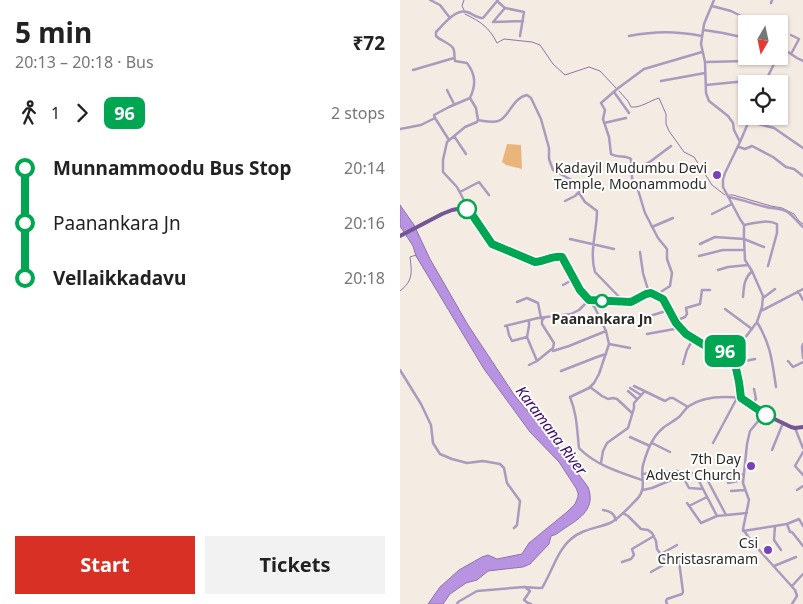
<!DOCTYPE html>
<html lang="en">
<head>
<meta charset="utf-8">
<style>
  body { margin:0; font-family:"Noto Sans",sans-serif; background:#f2f2f2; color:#222; height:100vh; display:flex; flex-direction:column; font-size:19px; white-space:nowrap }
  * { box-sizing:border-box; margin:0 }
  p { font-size:16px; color:#767676 }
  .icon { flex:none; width:28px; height:28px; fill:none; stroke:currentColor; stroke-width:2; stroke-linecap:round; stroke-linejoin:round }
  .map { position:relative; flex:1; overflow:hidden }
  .sheet { display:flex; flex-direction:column; background:#fff; width:400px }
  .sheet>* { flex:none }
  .badge { padding:0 10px; border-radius:8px; font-size:18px; line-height:32px }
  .needle { width:32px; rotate:189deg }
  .fabs { position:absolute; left:338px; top:15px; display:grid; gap:10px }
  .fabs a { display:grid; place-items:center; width:50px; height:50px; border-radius:0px; background:#fff; box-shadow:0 1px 4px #0004; font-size:25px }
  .map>.badge { position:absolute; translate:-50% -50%; box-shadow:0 0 0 2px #fff }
  .legs { display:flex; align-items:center; gap:8px; height:55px; padding:0 15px; font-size:16px }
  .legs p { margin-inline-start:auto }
  .headline { display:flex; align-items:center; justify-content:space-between; height:85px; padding:0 15px }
  h1 { font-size:28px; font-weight:700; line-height:38px }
  .action { display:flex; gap:10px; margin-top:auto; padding:10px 15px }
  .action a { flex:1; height:58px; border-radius:0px; background:#d93025; color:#fff; font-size:20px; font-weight:700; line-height:58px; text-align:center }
  .action a+a { background:#f2f2f2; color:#222 }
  ul { padding:0 15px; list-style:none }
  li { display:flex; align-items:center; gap:18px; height:55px; font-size:19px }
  li i { display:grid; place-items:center; width:8px; height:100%; margin:0 6px; background:currentColor }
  li i::after { content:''; width:12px; height:12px; margin:-6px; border:4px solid; border-radius:50%; background:#fff }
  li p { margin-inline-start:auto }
  li:first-child i { background:linear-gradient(#0000 50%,currentColor 0) }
  li:last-child i { background:linear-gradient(currentColor 50%,#0000 0) }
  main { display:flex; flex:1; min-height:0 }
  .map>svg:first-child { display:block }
  .green { fill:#e9b57a }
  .water { fill:#b793e2; stroke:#8e74aa }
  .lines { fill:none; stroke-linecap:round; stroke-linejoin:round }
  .stream { stroke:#8e74aa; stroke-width:1 }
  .minor { stroke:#aa9bbe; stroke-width:2.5 }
  .major { stroke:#735694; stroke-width:4 }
  .line-1-casing { stroke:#fff; stroke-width:11 }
  .line-1 { stroke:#00a651; stroke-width:8 }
  .poi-dot { fill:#7c40b5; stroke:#fff; stroke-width:2 }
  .stop-1-dot { fill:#fff; stroke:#00a651; stroke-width:2.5 }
  .labels { text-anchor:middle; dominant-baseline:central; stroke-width:4; stroke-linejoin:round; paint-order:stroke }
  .poi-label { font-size:14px; fill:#2d2a26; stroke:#fff; text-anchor:end }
  .stop-label { font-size:14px; font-weight:bold; fill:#2d2a26; stroke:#fff }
  .water-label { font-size:15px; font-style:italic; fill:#400868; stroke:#fff }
</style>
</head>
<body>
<main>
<section class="sheet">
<div class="headline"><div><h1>5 min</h1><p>20:13 – 20:18 · Bus</p></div><b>₹72</b></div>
<div class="legs"><svg class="icon" aria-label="walk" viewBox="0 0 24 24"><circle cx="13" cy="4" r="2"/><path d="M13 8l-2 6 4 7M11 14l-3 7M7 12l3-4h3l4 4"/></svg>1<svg class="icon" aria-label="forward" viewBox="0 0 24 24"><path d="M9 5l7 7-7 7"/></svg><b class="badge" style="background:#00a651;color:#fff">96</b><p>2 stops</p></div>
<ul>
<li><i style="color:#00a651"></i><b>Munnammoodu Bus Stop</b><p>20:14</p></li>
<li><i style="color:#00a651"></i><span>Paanankara Jn</span><p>20:16</p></li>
<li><i style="color:#00a651"></i><b>Vellaikkadavu</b><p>20:18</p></li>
</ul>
<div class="action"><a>Start</a><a>Tickets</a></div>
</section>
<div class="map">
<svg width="403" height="604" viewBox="0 0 403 604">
  <rect width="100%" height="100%" fill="#f4ebe2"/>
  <path class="green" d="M 107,144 L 121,145 L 122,169 L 106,165 L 102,162 Z"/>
  <path class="water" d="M 0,205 L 14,225 L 30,259 L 68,325 L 115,396 L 155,443 L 188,487 C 196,508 181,518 165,528 C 160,531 157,535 151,536 L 149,544 L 130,564 L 123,567 L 88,571 L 77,580 L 66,583 L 50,594 L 43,604 L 28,604 L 40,587 L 59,570 L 82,557 L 88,555 L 97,559 L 122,554 L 129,543 L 167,512 L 175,504 L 178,497 L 178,493 L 176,488 L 159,462 L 130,432 L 84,369 L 16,256 L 13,246 L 0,226 Z"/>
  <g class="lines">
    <path class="stream" d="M 64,10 L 62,6 L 64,0
      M 65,14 C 81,22 89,27 97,43 L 104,39 L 132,42 L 140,45 L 153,64 L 165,75 L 189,67 L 200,71 L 216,88
      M 219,91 L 228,101 L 231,107 C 241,108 249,101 259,98 L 266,114 L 266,124 L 269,131 L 284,152 L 294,157 L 312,185 L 325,195
      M 329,195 L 333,195 L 371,206 L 382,208 L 394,214 L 399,221 L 403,224
      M 0,291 C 13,281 12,273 10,257 L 16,255"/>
    <path class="minor" d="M 30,0 L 40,5 L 50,18
      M 314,0 L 304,24 L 301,44 L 305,62 L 306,93 L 309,101 L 328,116 L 333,123 L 334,130 L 340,142 L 325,173 L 323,179 L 323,187 L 340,219 L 344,225 L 344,239 L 345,260 L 352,271 L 363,296 L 362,307 L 357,322 L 335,351 L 334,355
      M 97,1 L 105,8 L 124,12 L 120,36
      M 371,3 L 372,0
      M 312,6 L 331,11 L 357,24
      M 105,8 L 93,22 L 123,21
      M 304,30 L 323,33 L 346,38
      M 229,36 C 256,31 275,31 302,36
      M 379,46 L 397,58 L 403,61
      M 391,54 L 399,39 L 391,35
      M 306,62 L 347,61
      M 13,70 L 54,58
      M 261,81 L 305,73
      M 364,84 L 374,64 L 376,56
      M 306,85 L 366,79
      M 47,90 L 54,104
      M 214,92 L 229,113
      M 78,120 C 84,121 93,123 98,121 C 109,118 112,98 127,95 L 131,98 L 141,119 L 149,148 L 149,159 L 153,170 L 179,184 L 180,188 L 179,193 L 185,202 L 197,211 C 197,231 189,252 195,272 L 224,302
      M 204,123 L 226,118
      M 355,123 L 374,128 L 403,148
      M 0,129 L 21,125 L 35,118
      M 54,136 L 66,154
      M 49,140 L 35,118 L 34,115 L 49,107 L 70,98
      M 340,142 L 351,116
      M 339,147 L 345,149 L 352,146 L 373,157 L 386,167 L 394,169 L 403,176
      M 232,172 L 251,161 L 271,146
      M 60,192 L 79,182 L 89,195
      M 328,197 C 341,199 353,204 366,207 C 374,209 383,208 389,213 C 394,217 398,223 403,227
      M 165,201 L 175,196 L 179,192
      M 68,208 L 57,187 L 43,172 L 43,160 L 47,142 L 65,127 L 77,122 L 78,120 L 76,108 L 70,98 C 76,85 76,75 67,63 L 55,61 C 54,57 55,51 53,48 C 50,43 41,41 36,36 L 36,32 C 44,24 55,9 67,12 C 73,14 77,18 83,18 L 98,0
      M 312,214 L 332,204
      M 344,225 C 355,223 367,219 377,224 L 377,233 L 368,266
      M 252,227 L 273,218
      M 170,239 L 214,249
      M 300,244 L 315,237 L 344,239 L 364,247
      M 240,252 L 243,273 L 249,293
      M 299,256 L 323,250 L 344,250
      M 318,270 L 328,267 L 348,265
      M 163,285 L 174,279
      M 398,291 L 403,300
      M 256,295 L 270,286 L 272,273 L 267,259 L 267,249 L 258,238 L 245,213 L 238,190 L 232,178 L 231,159 C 226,155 217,158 211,154 L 209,137 L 203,119 L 205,110 L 201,103 L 217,89 L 244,69 L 302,52
      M 343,297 C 344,285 344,279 352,271
      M 363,298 L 375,289
      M 117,302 L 127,298 L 138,303 L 141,318
      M 325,309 L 352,329
      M 361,311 L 403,289
      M 250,316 L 269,310
      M 129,321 L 129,326 L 127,337 L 137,361
      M 275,321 L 285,317 L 287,314 L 286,308 L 300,304 L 302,290 L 310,290
      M 357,322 C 371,345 372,361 376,387
      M 105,326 L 138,318 L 171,314 L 179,310 L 189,300 L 195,308 L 206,331 L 209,344 L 199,374 L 194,383 L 189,388 L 170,397 C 177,414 177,430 179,448 C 195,465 221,473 242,480
      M 107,326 L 109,335 L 112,341 L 127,337
      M 247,334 L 280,328
      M 209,344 L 230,348
      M 403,344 L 402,347 L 403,358
      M 153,351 L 169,346 L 206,331
      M 388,361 L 393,367 L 403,362
      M 335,363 L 355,359
      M 283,364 L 287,350 L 293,339
      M 129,365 L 137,361 L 153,348 L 154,343 L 142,324 L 142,320 L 144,318
      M 0,370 L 21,404 L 31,425 L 33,443 L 40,454 L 52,459 L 67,463 L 83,461 L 100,464 L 104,468 L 107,483 L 120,501 L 117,525 L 114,528
      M 161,371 L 197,357 L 206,354
      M 234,386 L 265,401 L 270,398 L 273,398 L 288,407
      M 190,387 L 202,396 L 208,399 L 213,398 L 217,399 L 232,413
      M 230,388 L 241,395
      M 228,391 L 237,399
      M 351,406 L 356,399 L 354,389
      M 364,414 L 350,431 L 347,444 L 343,483 L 349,500 L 343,529 L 351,541 L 395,590 L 397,596 L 392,604
      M 395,428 L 403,448
      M 230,437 L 250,446
      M 252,443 L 270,452
      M 313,443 L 337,398
      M 372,450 L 383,423
      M 403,452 L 395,466 L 403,475
      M 201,463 L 203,451 L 207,443 L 228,428 L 234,408 L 234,403 L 244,392
      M 242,474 L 278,471
      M 282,476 L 292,473
      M 297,477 L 303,489
      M 324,478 L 334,475 L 344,474
      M 308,481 L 326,515
      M 328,483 L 343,480
      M 243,490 L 252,488 L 281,476 L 283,477 L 289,488 L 303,489 L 317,516
      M 397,490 L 403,486
      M 331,491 L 345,490
      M 287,503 L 301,523 L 317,516 L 347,513
      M 289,506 L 307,497
      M 203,510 C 210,511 214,513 216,520
      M 223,513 L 228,516 L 241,529 L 248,530 L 252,533 L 256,541 L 257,549 L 267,563 L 251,572
      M 387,524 L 390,532 L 392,532 L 403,546
      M 375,526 L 374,540 L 381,550
      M 343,531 L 387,524 L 399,519 L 403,526
      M 261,554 L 277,545
      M 222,562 L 231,559 L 234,555 L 232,549 L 254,536
      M 374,566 L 396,557
      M 392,586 L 403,574
      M 126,588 L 130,591 L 124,600 L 128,603 L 131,604
      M 57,604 L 58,602 L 77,591 L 124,587 L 138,588 L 142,588 C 152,572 157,551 171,539 C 182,529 198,528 210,523 C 218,520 232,504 238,498 C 247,488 240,476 243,465 C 247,451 252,437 263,428 C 268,424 274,421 279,417 C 282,414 285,409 289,406 C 304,396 324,396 341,398
      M 267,604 L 266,601 L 267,599 L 282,594 L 283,592 L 279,561 L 277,560 L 267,563"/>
    <path class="major" d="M 0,236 L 42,214 L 52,210 L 63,208 L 68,209 L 71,213 L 92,243 L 135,262 C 144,262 153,255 162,257 L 180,289 L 189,300 L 231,302 L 246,294 L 251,293 L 263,299 L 276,323 L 286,334 L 309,348 L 329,352 L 333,355 L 339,382 L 341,398 L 364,414 L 391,427 L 395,428 L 403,427"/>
  </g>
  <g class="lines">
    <g class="line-1-casing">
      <path id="line-1" d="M 67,209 L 71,213 L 92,244 L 135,262 C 144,262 153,255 162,257 L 180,290 L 189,300 L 231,302 L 246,294 L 251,293 L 263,299 L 276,323 L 286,334 L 309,348 L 329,352 L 333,355 L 339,382 L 341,398 L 366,415"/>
    </g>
    <use href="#line-1" class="line-1"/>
  </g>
  <g class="poi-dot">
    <circle cx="317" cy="175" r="5"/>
    <circle cx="351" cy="466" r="5"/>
    <circle cx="368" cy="550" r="5"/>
  </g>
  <g class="stop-1-dot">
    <circle cx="67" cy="209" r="9"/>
    <circle cx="202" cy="301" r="6"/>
    <circle cx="366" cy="415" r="9"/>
  </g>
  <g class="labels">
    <g class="poi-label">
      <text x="307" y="167">Kadayil Mudumbu Devi<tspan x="307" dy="16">Temple, Moonammodu</tspan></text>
      <text x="341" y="458">7th Day<tspan x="341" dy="16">Advest Church</tspan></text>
      <text x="358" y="542">Csi<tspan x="358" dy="16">Christasramam</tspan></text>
    </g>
    <g class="stop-label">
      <text x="202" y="318">Paanankara Jn</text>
    </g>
    <g class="water-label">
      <text transform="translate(152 430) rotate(53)">Karamana River</text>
    </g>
  </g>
</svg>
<div class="fabs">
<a><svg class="needle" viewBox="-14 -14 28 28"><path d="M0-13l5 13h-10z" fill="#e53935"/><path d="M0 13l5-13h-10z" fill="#767676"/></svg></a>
<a><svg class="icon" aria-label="locate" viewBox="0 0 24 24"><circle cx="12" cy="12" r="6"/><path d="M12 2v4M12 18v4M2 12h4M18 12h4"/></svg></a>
</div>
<b class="badge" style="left:325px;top:351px;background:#00a651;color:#fff">96</b>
</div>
</main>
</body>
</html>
